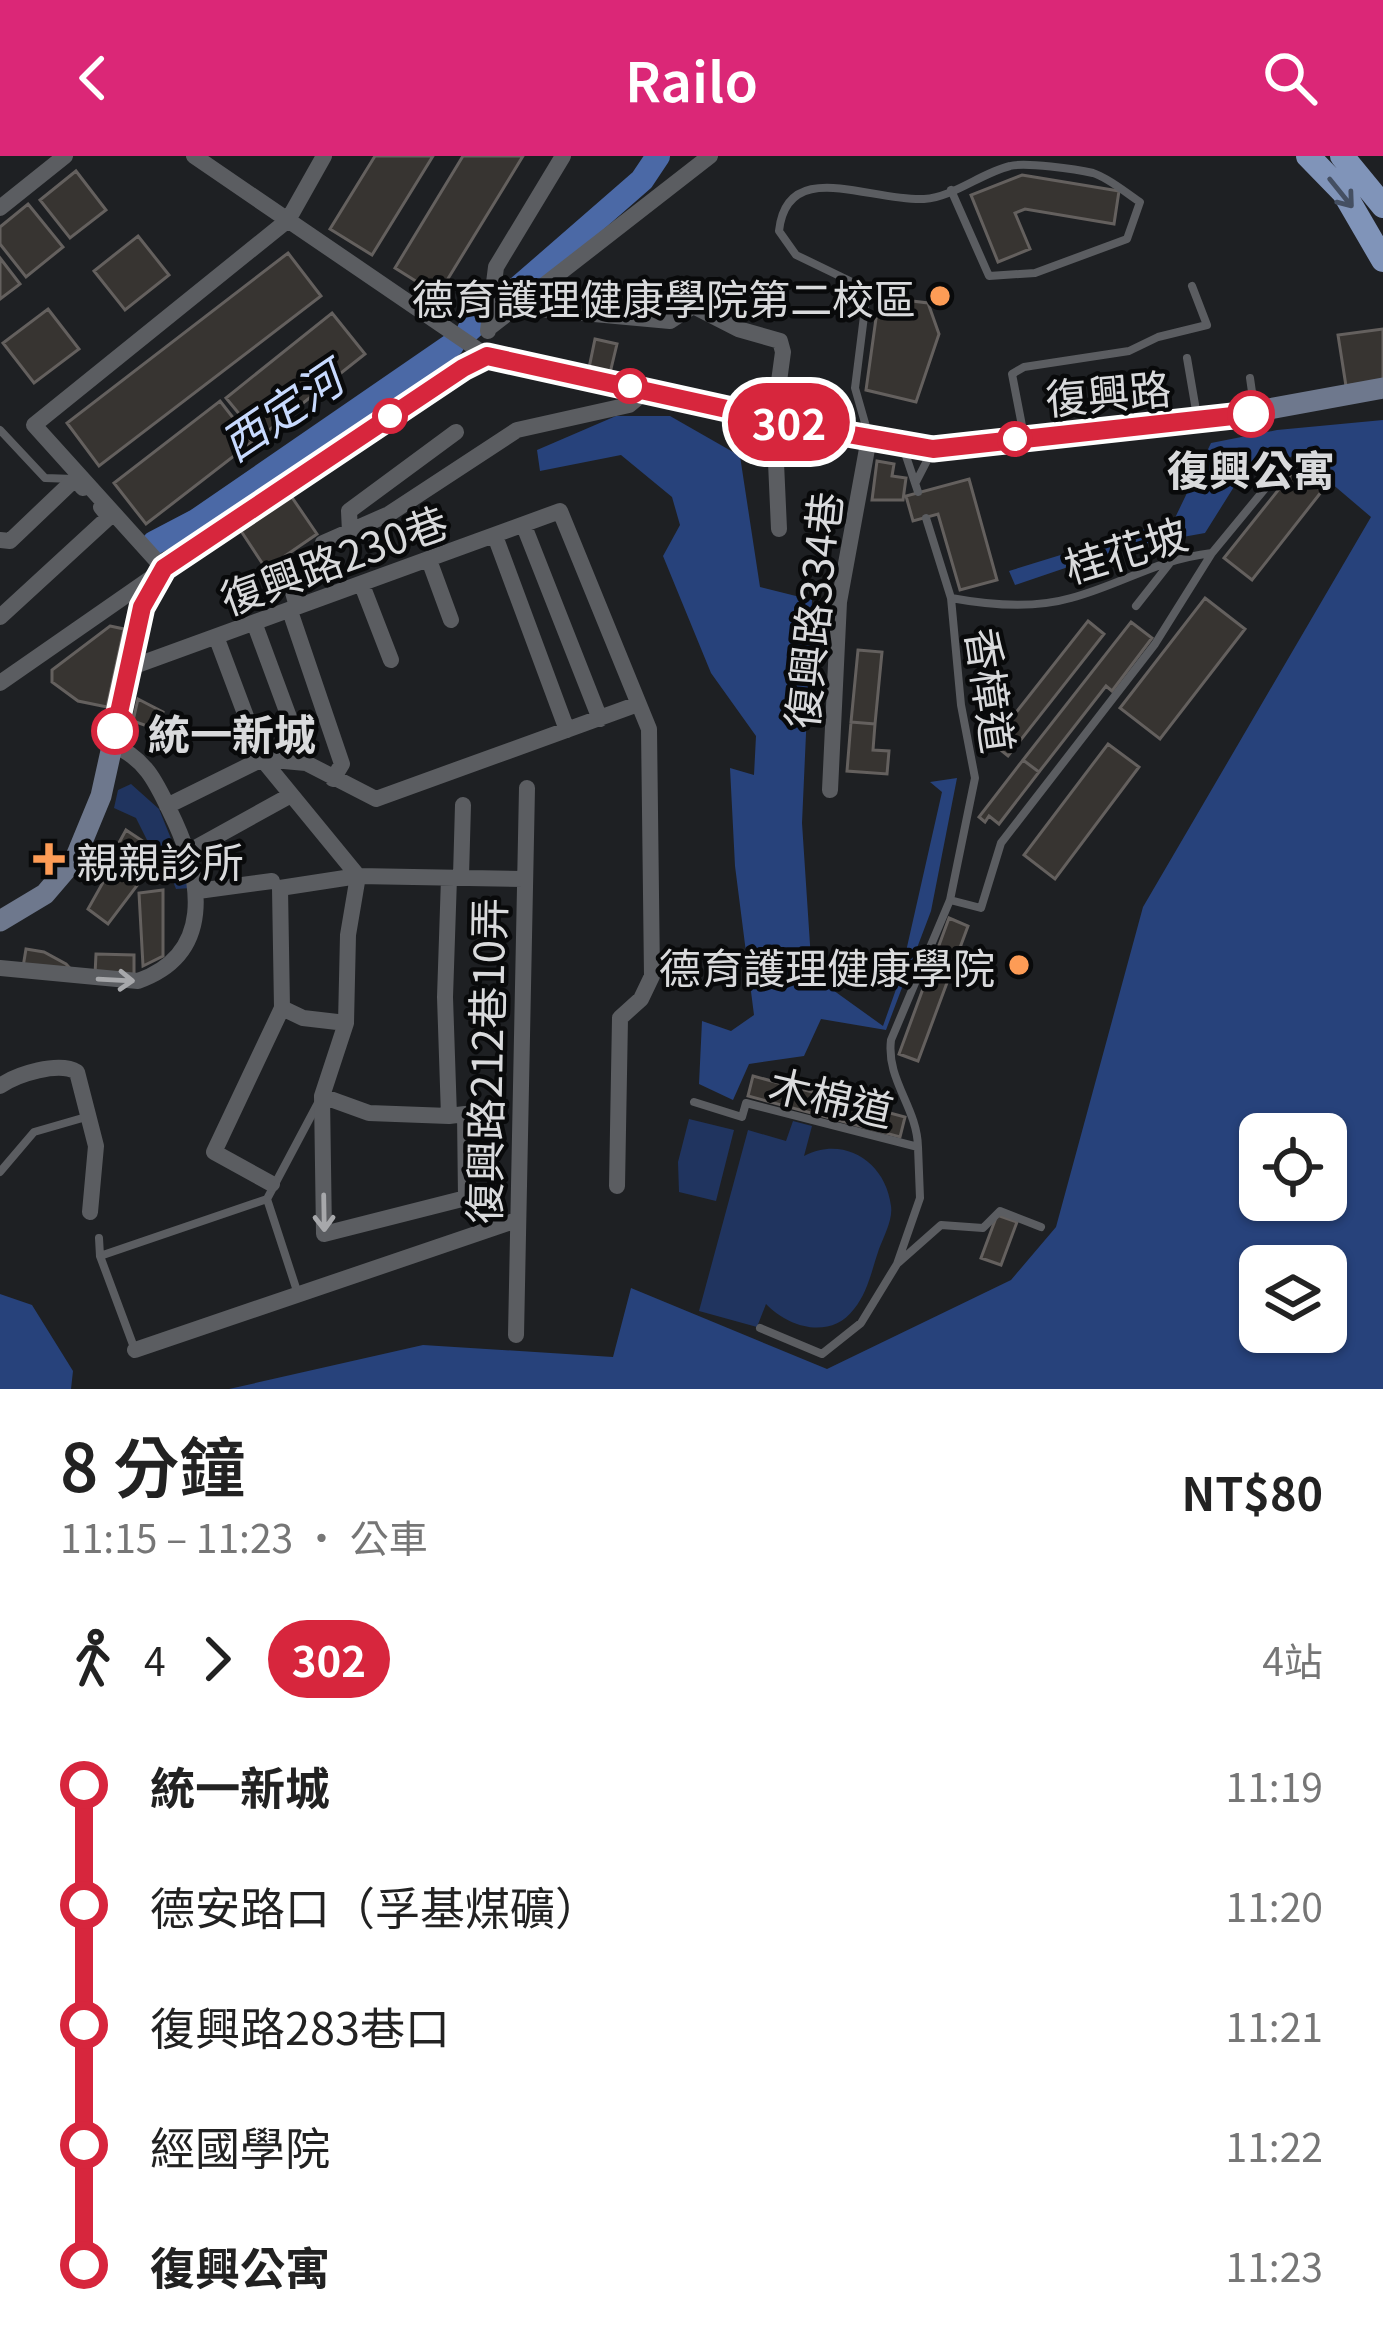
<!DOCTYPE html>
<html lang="zh-TW">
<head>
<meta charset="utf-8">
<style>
  body { margin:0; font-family:Georgia,"Noto Sans TC",serif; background:#f2f2f2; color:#222; height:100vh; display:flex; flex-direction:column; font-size:45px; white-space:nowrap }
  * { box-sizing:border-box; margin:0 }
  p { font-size:39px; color:#767676 }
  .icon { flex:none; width:66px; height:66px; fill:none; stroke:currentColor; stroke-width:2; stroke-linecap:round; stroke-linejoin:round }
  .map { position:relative; height:1233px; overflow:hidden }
  .drawer { display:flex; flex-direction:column; background:#fff; flex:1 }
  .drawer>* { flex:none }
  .badge { padding:0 24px; border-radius:39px; font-size:42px; line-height:78px }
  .tools { position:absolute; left:1239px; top:957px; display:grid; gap:24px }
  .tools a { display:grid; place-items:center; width:108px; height:108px; border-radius:18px; background:#fff; box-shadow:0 3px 9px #0004; font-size:60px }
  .map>.badge { position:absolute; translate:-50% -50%; box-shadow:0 0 0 6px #fff }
  .legs { display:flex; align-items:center; gap:18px; height:132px; padding:0 60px; font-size:39px }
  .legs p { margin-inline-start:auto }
  .headline { display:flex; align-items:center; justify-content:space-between; height:204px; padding:0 60px }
  h1 { font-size:66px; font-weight:600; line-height:90px }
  ul { padding:0 60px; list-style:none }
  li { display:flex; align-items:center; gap:42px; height:120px; font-size:45px }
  li i { display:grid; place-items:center; width:18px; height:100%; margin:0 15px; background:currentColor }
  li i::after { content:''; width:30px; height:30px; margin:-15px; border:9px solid; border-radius:50%; background:#fff }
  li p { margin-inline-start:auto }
  li:first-child i { background:linear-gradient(#0000 50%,currentColor 0) }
  li:last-child i { background:linear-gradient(currentColor 50%,#0000 0) }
  header { display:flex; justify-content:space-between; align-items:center; height:156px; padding:0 60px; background:#db2777; color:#fff; font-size:54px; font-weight:600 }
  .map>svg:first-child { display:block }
  .green { fill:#20345f }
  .forest { fill:#27427b; fill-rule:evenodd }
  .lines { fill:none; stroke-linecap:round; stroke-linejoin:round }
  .river { stroke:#4b69a6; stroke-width:24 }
  .building { fill:#373431; stroke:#64605e; stroke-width:3 }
  .lane { stroke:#5b5d61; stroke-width:8 }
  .street { stroke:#5b5d61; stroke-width:16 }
  .secondary { stroke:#6e788d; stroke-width:21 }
  .primary { stroke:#8094b9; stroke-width:24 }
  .oneway { stroke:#444f62 }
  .oneway2 { stroke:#a7a8ab }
  .line-1-casing { stroke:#fff; stroke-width:27 }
  .line-1 { stroke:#d7263d; stroke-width:18 }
  .poi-dot { fill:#fd9c56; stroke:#090a0b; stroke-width:4.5 }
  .stop-1-dot { fill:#fff; stroke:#d7263d; stroke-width:6 }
  .labels { text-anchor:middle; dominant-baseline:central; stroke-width:9; stroke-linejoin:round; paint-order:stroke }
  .poi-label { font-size:42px; fill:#d9dadc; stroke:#090a0b; text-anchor:end }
  .street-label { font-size:42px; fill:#d9dadc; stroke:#090a0b }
  .stop-label { font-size:42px; font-weight:bold; fill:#d9dadc; stroke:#090a0b }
  .water-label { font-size:45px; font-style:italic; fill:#c8dafe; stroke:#090a0b }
</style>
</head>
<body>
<header><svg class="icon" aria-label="back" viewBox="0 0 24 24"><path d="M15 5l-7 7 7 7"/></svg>Railo<svg class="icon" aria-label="search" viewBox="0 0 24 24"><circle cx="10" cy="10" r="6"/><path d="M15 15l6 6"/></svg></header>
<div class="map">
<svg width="1383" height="1233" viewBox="0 0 1383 1233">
  <rect width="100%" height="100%" fill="#1e2023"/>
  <path class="green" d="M 131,628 L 159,653 L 191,732 L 176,733 L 169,715 L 139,706 L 150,690 L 136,662 L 114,652 L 118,634 Z
    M 689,963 L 734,974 L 716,1045 L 679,1036 L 678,1006 Z
    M 793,965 L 812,970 L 804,1000 C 844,979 886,1006 891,1050 C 893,1063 884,1080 879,1093 C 872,1113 868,1136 854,1153 C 831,1184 789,1172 766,1148 L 757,1171 L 699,1155 L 748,974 L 786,985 Z"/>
  <path class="forest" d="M 616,260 L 670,260 L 740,300 L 760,431 L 812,444 L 802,667 L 812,819 L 883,870 L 900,822 L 942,636 L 930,626 L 957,622 L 931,755 L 886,874 L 821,863 L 804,900 L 749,908 L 733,944 L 699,928 L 702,865 L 731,875 L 754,859 L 735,710 L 730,612 L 754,619 L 756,580 L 711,517 L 663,400 L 680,369 L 672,341 L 621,299 L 540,315 L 537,294 Z
    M 1383,264 L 1383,1233 L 229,1233 L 423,1189 L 613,1201 L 631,1132 L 827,1213 L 1011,1124 L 1056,1071 L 1143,751 L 1371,361 L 1297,298 L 1237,326 L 1205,377 L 1127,391 L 1015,429 L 1009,415 L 1174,364 L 1211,287 L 1277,274 ZM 1260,978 L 1326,978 L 1326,1044 L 1260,1044 ZM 1260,1110 L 1326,1110 L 1326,1176 L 1260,1176 Z
    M 0,1138 L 32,1149 L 73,1215 L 71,1233 L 0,1233 Z"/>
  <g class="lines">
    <path class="river" d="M 502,146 L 642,24 L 658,0
      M 469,174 L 478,166
      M 154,387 L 196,365 L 452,189"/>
  </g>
  <path class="building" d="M 375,0 L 433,0 L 372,99 L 330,73 Z
    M 463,0 L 523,0 L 438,139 L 395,112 Z
    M 76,15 L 106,54 L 70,82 L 40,44 Z
    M 1022,19 L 1119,35 L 1114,68 L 1025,53 L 1015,57 L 1030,93 L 998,106 L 971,39 Z
    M 28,48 L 63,91 L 26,121 L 0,88 L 0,71 Z
    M 138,80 L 169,119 L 125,154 L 94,115 Z
    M 288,97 L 321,140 L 99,310 L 67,267 Z
    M 0,102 L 20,128 L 0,143 Z
    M 879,141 L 928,147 L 939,178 L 916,246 L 866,234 Z
    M 48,153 L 79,193 L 34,227 L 3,187 Z
    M 332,157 L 365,198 L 259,282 L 226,242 Z
    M 1383,173 L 1383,225 L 1346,230 L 1338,179 Z
    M 595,183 L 617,188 L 610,217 L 589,212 Z
    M 220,245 L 252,286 L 146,368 L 114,327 Z
    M 877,305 L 894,308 L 892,320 L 906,322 L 903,344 L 872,344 Z
    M 1295,313 L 1322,335 L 1252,424 L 1224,402 Z
    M 969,323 L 997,424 L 960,434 L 938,358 L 913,365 L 906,340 Z
    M 291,340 L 317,378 L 266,413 L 241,375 Z
    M 1205,442 L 1245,473 L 1160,583 L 1120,552 Z
    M 1088,465 L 1104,478 L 1008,600 L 992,587 Z
    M 1131,466 L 1152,482 L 1112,535 L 1106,530 L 1039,616 L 1023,604 Z
    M 110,470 L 124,473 L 107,551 L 78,545 L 52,526 L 52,514 Z
    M 858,494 L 882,496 L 875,568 L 851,566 Z
    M 138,543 L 163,556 L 160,566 L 147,570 L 133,565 Z
    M 851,566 L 875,568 L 873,594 L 889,595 L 887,618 L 847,615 Z
    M 1108,588 L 1139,611 L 1055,723 L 1024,699 Z
    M 1023,604 L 1039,616 L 999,668 L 989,660 L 985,666 L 979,661 Z
    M 126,674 L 150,690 L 133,715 L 142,723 L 108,768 L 88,753 L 110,714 L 109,705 Z
    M 163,734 L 163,800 L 143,810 L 139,737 Z
    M 949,762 L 968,770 L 918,905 L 899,898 Z
    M 26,793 L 44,796 L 66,808 L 76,819 L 23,811 Z
    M 96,798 L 134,799 L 134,820 L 95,819 Z
    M 753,920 L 905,961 L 900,981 L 748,940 Z
    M 997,1059 L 1017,1066 L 1001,1109 L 981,1102 Z"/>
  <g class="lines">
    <path class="lane" d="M 1187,202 L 1198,266
      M 1250,222 L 1254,250
      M 0,274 L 45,322 L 74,323
      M 1024,280 L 1012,218 L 1024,211 L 1129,195 L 1158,181 L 1207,169 L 1192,130
      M 869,281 L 855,232 L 865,152 L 852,126 L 796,99 L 779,75 C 787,0 870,46 924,43 C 954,41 981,17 1010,10 C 1025,6 1076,13 1093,17 C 1109,22 1126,37 1140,46 L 1127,83 L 1035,117 L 989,120 L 951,34
      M 903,291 L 918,336
      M 916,326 L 931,297
      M 926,362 L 951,442 C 989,449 1033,453 1071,442 C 1123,428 1155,404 1212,397 L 1287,306
      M 951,442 L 961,549 L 975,622 L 950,744 L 981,752 L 1001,687 L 1155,488 L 1212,397
      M 1136,450 L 1173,403
      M 694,946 L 742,961 L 746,947 L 918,991 C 917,951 886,924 891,884 L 950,744
      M 0,1016 L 34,976 L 86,961
      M 267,1043 L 298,1138
      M 99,1082 L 100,1100
      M 898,1107 L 941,1069 L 983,1072 L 1000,1055 L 1041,1071
      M 760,1172 L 822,1198 L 861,1167 L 897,1108 L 920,1042 L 918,991
      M 135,1194 L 100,1100 L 267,1043 L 318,947"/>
    <path class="street" d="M 194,0 L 487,200
      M 0,52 L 65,0
      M 518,151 L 670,165 L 693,150 L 738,173 L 780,185 L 783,196 L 774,262 L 779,373
      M 489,172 L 710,0
      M 488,175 L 496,111 L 563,0
      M 524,370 L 600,563
      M 350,376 L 349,355 L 456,276
      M 495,380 L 567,574
      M 0,384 L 10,385 L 75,323 L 83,332
      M 429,404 L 451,464
      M 362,429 L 391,504
      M 297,451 L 291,429 L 328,417 L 323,387 L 389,358 L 517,274 L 629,249 L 647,234
      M 290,455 L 342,608 L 333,623
      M 0,461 L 109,361 L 101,351
      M 255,469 L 306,607
      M 217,483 L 262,603 L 358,720
      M 129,512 L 560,355 L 649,573 L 652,820 L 641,843 L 620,862 L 617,1030
      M 0,527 L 164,413 L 34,269 L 288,64 L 324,0
      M 830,634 L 839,446 L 869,282
      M 167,650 L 262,603 L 306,607 L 376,643 L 638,548
      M 188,696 L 291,639
      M 358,720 L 348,779 L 346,867 L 322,940 L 369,957 L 449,960
      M 461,720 L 463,649
      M 198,735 L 272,725
      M 0,812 L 138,825 C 214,798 202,725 175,666 C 159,633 148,602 112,589
      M 282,852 L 303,862 L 346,867
      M 0,930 C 17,918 59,905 77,916 L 96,990 L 90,1056
      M 322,940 L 324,1078 L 466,1042 L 465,958 L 449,960 L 445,841 L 449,722
      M 272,1028 L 214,996 L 282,852 L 280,732 L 358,720 L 523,723
      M 516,1179 L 527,632
      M 135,1194 L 517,1064"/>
    <path class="secondary" d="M 0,765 L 45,738 L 75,703 L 101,640 L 143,451 L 164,413 L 463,211 L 487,200 L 813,272 L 933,293 L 1198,266 L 1383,232"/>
    <path class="primary" d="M 1308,0 L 1344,37 L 1383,104
      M 1342,0 L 1383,50"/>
  </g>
  <defs><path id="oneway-shaft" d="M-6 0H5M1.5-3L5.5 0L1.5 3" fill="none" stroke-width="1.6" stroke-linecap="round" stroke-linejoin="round" transform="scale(3)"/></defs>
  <use class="oneway" href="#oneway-shaft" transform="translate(1341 37) rotate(51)"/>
  <g class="oneway2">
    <use href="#oneway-shaft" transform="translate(116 824) rotate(3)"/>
    <use href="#oneway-shaft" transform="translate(324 1057) rotate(89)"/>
  </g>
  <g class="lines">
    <g class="line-1-casing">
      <path id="line-1" d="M 115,575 L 142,451 L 164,412 L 463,212 L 487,200 L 813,272 L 933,293 L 1251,258"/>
    </g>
    <use href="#line-1" class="line-1"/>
  </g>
  <g class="poi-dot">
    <circle cx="940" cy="140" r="12"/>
    <path d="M43 685h12v12h12v12h-12v12h-12v-12h-12v-12h12z"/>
    <circle cx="1019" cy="809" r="12"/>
  </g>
  <g class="stop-1-dot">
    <circle cx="630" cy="230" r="15"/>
    <circle cx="1251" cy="258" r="21"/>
    <circle cx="390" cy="260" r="15"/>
    <circle cx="1015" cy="283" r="15"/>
    <circle cx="115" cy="575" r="21"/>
  </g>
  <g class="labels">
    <g class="poi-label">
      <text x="916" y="140">德育護理健康學院第二校區</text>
      <text x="76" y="703" text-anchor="start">親親診所</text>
      <text x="995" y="809">德育護理健康學院</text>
    </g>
    <g class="street-label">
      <text transform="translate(1108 235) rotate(-5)">復興路</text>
      <text transform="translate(1125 392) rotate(-17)">桂花坡</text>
      <text transform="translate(333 402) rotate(-20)">復興路230巷</text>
      <text transform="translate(811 454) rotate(-84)">復興路334巷</text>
      <text transform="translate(993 534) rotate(82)">香樟道</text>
      <text transform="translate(484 905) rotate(-89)">復興路212巷10弄</text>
      <text transform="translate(832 939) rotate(13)">木棉道</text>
    </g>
    <g class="stop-label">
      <text x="1251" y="311">復興公寓</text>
      <text x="148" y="575" text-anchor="start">統一新城</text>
    </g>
    <g class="water-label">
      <text transform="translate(280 253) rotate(-34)">西定河</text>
    </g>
  </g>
</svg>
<div class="tools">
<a><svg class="icon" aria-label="locate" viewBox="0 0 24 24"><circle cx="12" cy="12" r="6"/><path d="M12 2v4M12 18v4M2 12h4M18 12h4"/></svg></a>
<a><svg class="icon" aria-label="layers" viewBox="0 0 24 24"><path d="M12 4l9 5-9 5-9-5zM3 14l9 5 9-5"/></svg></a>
</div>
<b class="badge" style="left:789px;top:266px;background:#d7263d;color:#fff">302</b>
</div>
<section class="drawer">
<div class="headline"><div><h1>8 分鐘</h1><p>11:15 – 11:23 · 公車</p></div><b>NT$80</b></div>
<div class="legs"><svg class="icon" aria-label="walk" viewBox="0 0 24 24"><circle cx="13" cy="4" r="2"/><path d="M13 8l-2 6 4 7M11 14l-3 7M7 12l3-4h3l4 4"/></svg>4<svg class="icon" aria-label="forward" viewBox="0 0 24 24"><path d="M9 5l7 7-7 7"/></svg><b class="badge" style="background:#d7263d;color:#fff">302</b><p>4站</p></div>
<ul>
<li><i style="color:#d7263d"></i><b>統一新城</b><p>11:19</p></li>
<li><i style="color:#d7263d"></i><span>德安路口（孚基煤礦）</span><p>11:20</p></li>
<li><i style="color:#d7263d"></i><span>復興路283巷口</span><p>11:21</p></li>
<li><i style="color:#d7263d"></i><span>經國學院</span><p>11:22</p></li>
<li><i style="color:#d7263d"></i><b>復興公寓</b><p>11:23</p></li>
</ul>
</section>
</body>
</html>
